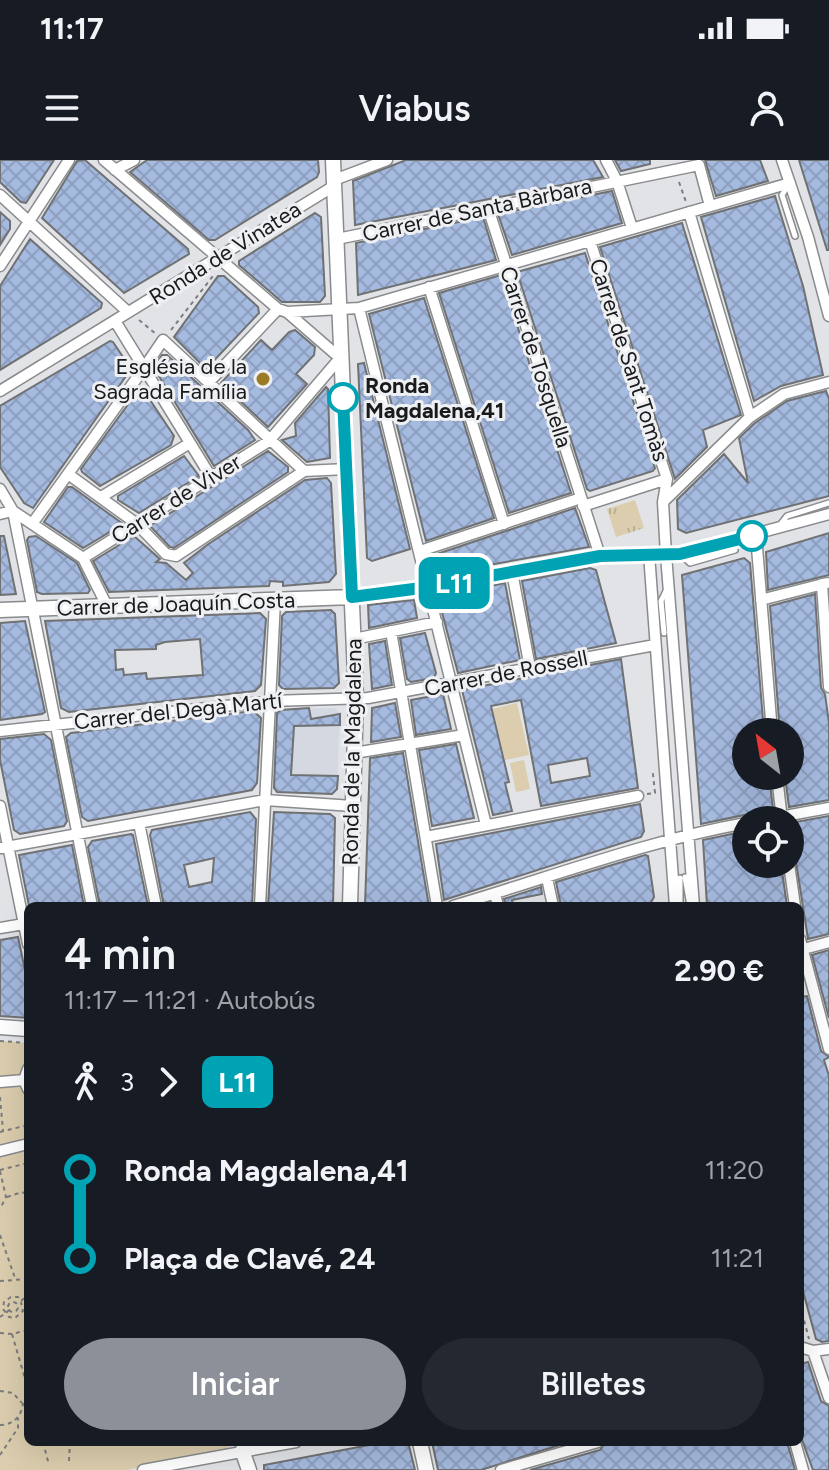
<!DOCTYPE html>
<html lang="es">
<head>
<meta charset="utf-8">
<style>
  body { margin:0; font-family:Figtree,sans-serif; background:#242831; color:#f1f3f6; height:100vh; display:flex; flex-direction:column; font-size:30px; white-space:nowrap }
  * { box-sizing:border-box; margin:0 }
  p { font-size:26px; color:#9ea1a6 }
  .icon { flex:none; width:44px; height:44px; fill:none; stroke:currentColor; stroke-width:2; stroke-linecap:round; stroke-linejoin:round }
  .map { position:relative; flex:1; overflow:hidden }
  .panel { position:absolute; left:24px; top:742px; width:780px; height:544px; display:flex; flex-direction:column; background:#171b24; border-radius:12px; box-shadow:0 8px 32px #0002 }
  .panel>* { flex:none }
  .badge { padding:0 16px; border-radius:12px; font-size:28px; line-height:52px }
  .needle { width:52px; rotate:329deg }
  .buttons { position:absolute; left:732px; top:558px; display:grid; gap:16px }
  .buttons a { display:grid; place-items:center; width:72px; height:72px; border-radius:50%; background:#171b24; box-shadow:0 8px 32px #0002; font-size:40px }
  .map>.badge { position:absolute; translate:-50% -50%; box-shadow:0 0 0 4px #fff }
  .legs { display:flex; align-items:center; gap:12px; height:88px; padding:0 40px; font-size:26px }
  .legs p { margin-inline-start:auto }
  .head { display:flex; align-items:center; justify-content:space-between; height:136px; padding:0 40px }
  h1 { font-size:44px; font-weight:600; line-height:60px }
  .primary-button { display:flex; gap:16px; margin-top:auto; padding:16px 40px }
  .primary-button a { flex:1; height:92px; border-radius:48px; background:#8c9099; color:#fff; font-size:32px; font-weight:600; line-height:92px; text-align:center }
  .primary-button a+a { background:#242831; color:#f1f3f6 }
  ul { padding:0 40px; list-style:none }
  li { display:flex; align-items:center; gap:28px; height:88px; font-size:30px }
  li i { display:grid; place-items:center; width:12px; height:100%; margin:0 10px; background:currentColor }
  li i::after { content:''; width:20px; height:20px; margin:-10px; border:6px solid; border-radius:50%; background:#171b24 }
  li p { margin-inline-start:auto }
  li:first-child i { background:linear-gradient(#0000 50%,currentColor 0) }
  li:last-child i { background:linear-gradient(currentColor 50%,#0000 0) }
  .status { display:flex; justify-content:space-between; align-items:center; height:56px; padding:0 40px; background:#171b24; direction:ltr }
  .status svg { height:22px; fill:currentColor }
  header { display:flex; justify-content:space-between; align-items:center; height:104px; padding:0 40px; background:#171b24; font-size:36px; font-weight:600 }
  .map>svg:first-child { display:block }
  .built { fill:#d3d8e1 }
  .grass { fill:url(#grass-tufts) }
  .garden { fill:#dbcdad }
  .building { fill:url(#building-cross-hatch); stroke:#707173; stroke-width:2; fill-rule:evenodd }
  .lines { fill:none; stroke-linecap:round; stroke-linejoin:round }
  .lane-casing { stroke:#898b8d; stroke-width:8 }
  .street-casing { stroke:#898b8d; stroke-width:13 }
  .secondary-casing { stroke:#898b8d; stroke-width:17 }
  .path { stroke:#7b7d7f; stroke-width:2; stroke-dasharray:4 4; stroke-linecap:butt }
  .lane { stroke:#fff; stroke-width:5 }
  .street { stroke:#fff; stroke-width:10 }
  .secondary { stroke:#fff; stroke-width:14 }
  .line-1-casing { stroke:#fff; stroke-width:18 }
  .line-1 { stroke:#00a3b4; stroke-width:12 }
  .poi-dot { fill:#9b7b25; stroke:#eef0f3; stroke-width:3 }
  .stop-1-dot { fill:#fff; stroke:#00a3b4; stroke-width:4 }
  .labels { text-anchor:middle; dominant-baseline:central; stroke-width:6; stroke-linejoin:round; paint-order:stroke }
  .street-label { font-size:22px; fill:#191a1b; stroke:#eef0f3 }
  .poi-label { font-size:22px; fill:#191a1b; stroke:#eef0f3; text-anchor:end }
  .stop-label { font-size:22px; font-weight:bold; fill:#191a1b; stroke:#eef0f3; text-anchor:start }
</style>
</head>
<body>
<div class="status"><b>11:17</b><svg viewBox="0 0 49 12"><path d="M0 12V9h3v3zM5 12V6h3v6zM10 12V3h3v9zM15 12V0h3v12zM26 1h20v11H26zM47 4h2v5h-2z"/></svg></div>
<header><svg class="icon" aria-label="menu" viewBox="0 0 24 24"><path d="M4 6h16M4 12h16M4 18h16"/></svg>Viabus<svg class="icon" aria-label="person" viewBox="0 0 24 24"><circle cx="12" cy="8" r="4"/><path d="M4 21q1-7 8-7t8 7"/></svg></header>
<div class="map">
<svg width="829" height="1310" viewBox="0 0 829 1310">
  <defs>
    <pattern id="grass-tufts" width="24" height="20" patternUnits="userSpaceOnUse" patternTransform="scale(2)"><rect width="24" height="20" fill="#dbcdad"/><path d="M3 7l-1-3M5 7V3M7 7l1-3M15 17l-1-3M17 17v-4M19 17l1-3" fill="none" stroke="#bbaf94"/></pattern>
    <pattern id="building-cross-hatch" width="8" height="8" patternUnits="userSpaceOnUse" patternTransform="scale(2)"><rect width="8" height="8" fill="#a5badf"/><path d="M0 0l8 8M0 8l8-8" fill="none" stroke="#8d9fbf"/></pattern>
  </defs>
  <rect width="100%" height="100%" fill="#e1e3e6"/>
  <path class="built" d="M 335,548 L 340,553 L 337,629 L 332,634 L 277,632 L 273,627 L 276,554 L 281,549 Z"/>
  <path class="grass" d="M 635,340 L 644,368 L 616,377 L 607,349 Z"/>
  <path class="garden" d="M 517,543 L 529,595 L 505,600 L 493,549 Z
    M 524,600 L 530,629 L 516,632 L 510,603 Z
    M 0,881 L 28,883 L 28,1282 L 233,1282 L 225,1291 L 126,1310 L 0,1310 Z"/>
  <path class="building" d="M 0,0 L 54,0 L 26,43 L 21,42 L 0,22 Z
    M 85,0 L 188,89 L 189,94 L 124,133 L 122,131 L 42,58 L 77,1 Z
    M 147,0 L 318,0 L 319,12 L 317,17 L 215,80 L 209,80 L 130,12 Z
    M 406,0 L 593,0 L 603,17 L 355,65 L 353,21 Z
    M 615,0 L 650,0 L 650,4 L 621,11 Z
    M 705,0 L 760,0 L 768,21 L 716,36 Z
    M 799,0 L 829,0 L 829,90 L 827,90 Z
    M 612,31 L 622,63 L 512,95 L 498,54 Z
    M 775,36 L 803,126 L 823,215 L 781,226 L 754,241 L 701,57 Z
    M 0,52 L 10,61 L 10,69 L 0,85 Z
    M 315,53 L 321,57 L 325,136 L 320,142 L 282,142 L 239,105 L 239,101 Z
    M 483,57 L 496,100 L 358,135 L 356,83 Z
    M 682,63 L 741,255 L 703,270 L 707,287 L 675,319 L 600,87 Z
    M 30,79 L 102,143 L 101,148 L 0,210 L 0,126 Z
    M 585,93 L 655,308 L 653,311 L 590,331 L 587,329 L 517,112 Z
    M 501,115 L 571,333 L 509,353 L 439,133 Z
    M 218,116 L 224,116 L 258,147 L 259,153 L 206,209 L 174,177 Z
    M 424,138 L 494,358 L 426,381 L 369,154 Z
    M 295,170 L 315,187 L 314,195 L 296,214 L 307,224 L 268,267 L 221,223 L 261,180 L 272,190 L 289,172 Z
    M 110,181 L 113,182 L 131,209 L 33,348 L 24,343 L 0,307 L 0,246 Z
    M 162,195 L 167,195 L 248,270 L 255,280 L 214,306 L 154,208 Z
    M 364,203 L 410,389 L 372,401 L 367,398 L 358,204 Z
    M 326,227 L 328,229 L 330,298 L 307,302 L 282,280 L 296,276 L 295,263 Z
    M 140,228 L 142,228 L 174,276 L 171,285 L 100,326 L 82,312 L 81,309 Z
    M 826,231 L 829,239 L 829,336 L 686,373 L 678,369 L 677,340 L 724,294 L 748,323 L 739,278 L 755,263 L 787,241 Z
    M 268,291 L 288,307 L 288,312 L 174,388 L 170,387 L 150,366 Z
    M 184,296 L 199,316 L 139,353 L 118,340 L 118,336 Z
    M 327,318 L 331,323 L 336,414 L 329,422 L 283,426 L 283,422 L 270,421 L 269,426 L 109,432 L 93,401 L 134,376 L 160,399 L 156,402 L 166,403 L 186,420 L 193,413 L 184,403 L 207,385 L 305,320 Z
    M 68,327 L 72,327 L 123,364 L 83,388 L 44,362 Z
    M 575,348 L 589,387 L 433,415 L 428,397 Z
    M 829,373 L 829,415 L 768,430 L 766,392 Z
    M 0,376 L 4,376 L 16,434 L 0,435 Z
    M 36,376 L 77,403 L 90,430 L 88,433 L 42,434 L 37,432 L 27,380 L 29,377 Z
    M 744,398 L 750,403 L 764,572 L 746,572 L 746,616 L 769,616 L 773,649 L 701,664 L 682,415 Z
    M 590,408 L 596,410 L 616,483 L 536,499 L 522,421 Z
    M 505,423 L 520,500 L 458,513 L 439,441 L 443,436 Z
    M 815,434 L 821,528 L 825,534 L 829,563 L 829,640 L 789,647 L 785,616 L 790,616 L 790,572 L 780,572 L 770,446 Z
    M 414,440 L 417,458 L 369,468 L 368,445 Z
    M 331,450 L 335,454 L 339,523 L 334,528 L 283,529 L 279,525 L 282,456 L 286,452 Z
    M 260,453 L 266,459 L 261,525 L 255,531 L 69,552 L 61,548 L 45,461 ZM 200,479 L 203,515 L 147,519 L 146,513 L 124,515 L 123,509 L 116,510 L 115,490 L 156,489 L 156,485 L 165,482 Z
    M 25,461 L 45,552 L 42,554 L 0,560 L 0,463 Z
    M 425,473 L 436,513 L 434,518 L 411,522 L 407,519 L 400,478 Z
    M 385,481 L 392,525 L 372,529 L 369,484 Z
    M 621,499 L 638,628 L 541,646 L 521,540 L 491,546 L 509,622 L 505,623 L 512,651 L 493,655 L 462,530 ZM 587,598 L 590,616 L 551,623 L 548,605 Z
    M 443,534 L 451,569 L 416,575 L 411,540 Z
    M 395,543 L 401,577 L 371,582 L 372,548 Z
    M 309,548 L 311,559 L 340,554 L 340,565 L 294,566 L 291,615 L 338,616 L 337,629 L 332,634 L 277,632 L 274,628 L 277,553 L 281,550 Z
    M 253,551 L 261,558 L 257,623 L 252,630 L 88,661 L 82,657 L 66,577 L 71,573 Z
    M 44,574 L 51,580 L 67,661 L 64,666 L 20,674 L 14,670 L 0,600 L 0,579 Z
    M 456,584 L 474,658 L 432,666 L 419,590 Z
    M 403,593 L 429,746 L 365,746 L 370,598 Z
    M 640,644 L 644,671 L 641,677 L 444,740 L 436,684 Z
    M 250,652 L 256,659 L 252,746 L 164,746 L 150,675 L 152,670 ZM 214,698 L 212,722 L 189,727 L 184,705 Z
    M 274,652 L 330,654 L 335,658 L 333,746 L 268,746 Z
    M 829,656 L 829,774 L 808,779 L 790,663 Z
    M 746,671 L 746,704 L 781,704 L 787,746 L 707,746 L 703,680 Z
    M 131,674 L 133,675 L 148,746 L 100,746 L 88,687 L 92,681 Z
    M 72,685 L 84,746 L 29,746 L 19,695 Z
    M 645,695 L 648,696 L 654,737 L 650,744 L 561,746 L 556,722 Z
    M 541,727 L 542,734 L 512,740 L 513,746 L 506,746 L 504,739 Z
    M 18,777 L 28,824 L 28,858 L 0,856 L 0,780 Z
    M 829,790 L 829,858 L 812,795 Z
    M 807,836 L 821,891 L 829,897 L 824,900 L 829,916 L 829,1181 L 822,1182 L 816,1179 L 800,1120 L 800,837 Z
    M 808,1202 L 821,1241 L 829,1246 L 829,1310 L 813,1310 L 800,1274 L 800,1204 Z
    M 385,1282 L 408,1282 L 415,1310 L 264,1310 L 264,1305 Z
    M 432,1282 L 569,1282 L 481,1310 L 438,1310 Z
    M 606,1282 L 612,1282 L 613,1285 L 622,1282 L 787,1282 L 795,1310 L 530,1310 L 600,1290 Z"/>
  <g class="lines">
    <g class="lane-casing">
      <path id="lane" d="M 789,24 L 782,35 L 795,76
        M 780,365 L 787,356 L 829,343
        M 680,394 L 690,403 L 735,390
        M 664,473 L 661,441 L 666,431
        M 685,717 L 690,746
        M 680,718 L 680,746"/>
    </g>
    <g class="street-casing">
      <path id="street" d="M 104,0 L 278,149 L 287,152 L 359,148 L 790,23
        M 606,0 L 617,21 L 632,68
        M 782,0 L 808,77 L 829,156
        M 115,10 L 134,0
        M 334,20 L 387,0
        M 0,35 L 128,152
        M 488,48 L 600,396
        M 689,52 L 750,257
        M 337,79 L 699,5 L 710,46
        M 590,81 L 667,319 L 663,342 L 666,395 L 694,746
        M 0,106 L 69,0
        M 429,127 L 504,364
        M 359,148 L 486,665
        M 115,161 L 144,208 L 163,180 L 304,311
        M 208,223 L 278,149
        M 0,231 L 334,26
        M 68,314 L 137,364 L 166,394 L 176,396 L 304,311 L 347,309
        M 0,329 L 13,351 L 83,398 L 107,446
        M 101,337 L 190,283
        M 663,342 L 750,257 L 784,234 L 829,222
        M 583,346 L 667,319
        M 0,354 L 13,351 L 92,746
        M 32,364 L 144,208 L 211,317
        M 756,375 L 772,572
        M 420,391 L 581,338
        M 649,394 L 675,746
        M 83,398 L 269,281 L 340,198 L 287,152
        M 512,412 L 530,508
        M 822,424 L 829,527
        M 352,437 L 429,427 L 600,396 L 680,394 L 829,354
        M 761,440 L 827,423
        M 391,471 L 437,746
        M 354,479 L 437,462
        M 0,571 L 270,541 L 368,538 L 655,485
        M 354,593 L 464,575
        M 777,616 L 782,660
        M 0,646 L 28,784
        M 762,660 L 829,648
        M 139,663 L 156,746
        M 426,677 L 638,636
        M 0,688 L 265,640 L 353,646
        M 789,704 L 795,746
        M 547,718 L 553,746
        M 495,733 L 498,746
        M 260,746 L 275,440
        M 453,746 C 551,717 646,681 746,663
        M 0,768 L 24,764
        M 800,779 L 829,889
        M 800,790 L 829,782
        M 28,909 L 24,920 L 28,929
        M 0,922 L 24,920
        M 0,991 L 28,984
        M 800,1187 L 813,1191 L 829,1189
        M 813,1191 L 829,1238
        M 795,1282 L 803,1310
        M 143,1310 L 296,1282
        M 501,1310 L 598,1282"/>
    </g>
    <g class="secondary-casing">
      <path id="secondary" d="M 333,0 L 356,538 L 350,746
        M 0,450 L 352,437
        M 0,867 L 28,869
        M 244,1282 L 243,1293 L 249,1310
        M 420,1282 L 426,1310"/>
    </g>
    <path class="path" d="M 679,22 L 686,42
      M 139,160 L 156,174
      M 171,170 L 213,116
      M 647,634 L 655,633 L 653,614 L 656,613
      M 655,746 L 657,744
      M 0,881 L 28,883
      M 0,937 L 3,971
      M 0,972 L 28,965
      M 0,1010 L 28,1003
      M 0,1011 L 6,1037 L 0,1049
      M 7,1037 L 22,1032 L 28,1035
      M 0,1075 L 15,1118
      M 0,1121 L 28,1119
      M8 1147a5 5 0 1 1 10 0a5 5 0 1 1-10 0Z
      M 800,1145 L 809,1179
      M 9,1150 L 6,1153 L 9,1157 L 15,1158 L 23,1151 L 21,1142
      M 0,1157 L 6,1153 L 3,1149 L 4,1142 L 11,1137 L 18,1137 L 21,1141 L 28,1135
      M 0,1173 L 12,1174 L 28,1170
      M 12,1174 L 28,1229
      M 0,1231 L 13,1233 L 22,1243
      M 0,1265 C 13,1265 21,1257 23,1244 L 28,1243
      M 43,1282 L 49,1305
      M 127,1282 L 129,1289
      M 0,1295 L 18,1268 L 18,1258
      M 69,1301 L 70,1282"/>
    <use href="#lane" class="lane"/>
    <use href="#street" class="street"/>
    <use href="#secondary" class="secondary"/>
  </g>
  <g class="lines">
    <g class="line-1-casing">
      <path id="line-1" d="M 343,238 L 352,437 L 429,427 L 600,396 L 680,394 L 752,376"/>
    </g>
    <use href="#line-1" class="line-1"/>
  </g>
  <circle class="poi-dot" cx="263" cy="219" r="8"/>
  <g class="stop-1-dot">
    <circle cx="343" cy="238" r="14"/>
    <circle cx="752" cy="376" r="14"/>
  </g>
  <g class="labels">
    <g class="street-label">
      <text transform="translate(477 50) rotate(-12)">Carrer de Santa Bàrbara</text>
      <text transform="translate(225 93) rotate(-32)">Ronda de Vinatea</text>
      <text transform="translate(536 197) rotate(72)">Carrer de Tosquella</text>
      <text transform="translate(629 200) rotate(72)">Carrer de Sant Tomàs</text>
      <text transform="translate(176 339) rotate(-32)">Carrer de Viver</text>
      <text transform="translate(176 444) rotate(-2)">Carrer de Joaquín Costa</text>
      <text transform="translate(506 513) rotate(-11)">Carrer de Rossell</text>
      <text transform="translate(178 551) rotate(-6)">Carrer del Degà Martí</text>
      <text transform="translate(352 592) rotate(-89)">Ronda de la Magdalena</text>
    </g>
    <g class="poi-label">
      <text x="247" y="206">Església de la<tspan x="247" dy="25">Sagrada Família</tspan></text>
    </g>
    <g class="stop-label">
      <text x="365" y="225">Ronda<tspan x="365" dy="25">Magdalena,41</tspan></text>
    </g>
  </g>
</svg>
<div class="buttons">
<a><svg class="needle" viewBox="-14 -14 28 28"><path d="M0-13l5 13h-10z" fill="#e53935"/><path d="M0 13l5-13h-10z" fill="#9ea1a6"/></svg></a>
<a><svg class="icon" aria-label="locate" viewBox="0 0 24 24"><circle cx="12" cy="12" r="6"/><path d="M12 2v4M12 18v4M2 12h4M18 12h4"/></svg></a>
</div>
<b class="badge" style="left:454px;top:423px;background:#00a3b4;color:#fff">L11</b>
<section class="panel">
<div class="head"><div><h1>4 min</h1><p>11:17 – 11:21 · Autobús</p></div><b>2.90 €</b></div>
<div class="legs"><svg class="icon" aria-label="walk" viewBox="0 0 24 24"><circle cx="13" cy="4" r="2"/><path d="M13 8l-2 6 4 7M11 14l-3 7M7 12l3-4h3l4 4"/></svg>3<svg class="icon" aria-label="forward" viewBox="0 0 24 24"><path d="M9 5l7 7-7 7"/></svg><b class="badge" style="background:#00a3b4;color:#fff">L11</b></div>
<ul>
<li><i style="color:#00a3b4"></i><b>Ronda Magdalena,41</b><p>11:20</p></li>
<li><i style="color:#00a3b4"></i><b>Plaça de Clavé, 24</b><p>11:21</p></li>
</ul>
<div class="primary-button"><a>Iniciar</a><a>Billetes</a></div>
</section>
</div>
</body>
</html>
